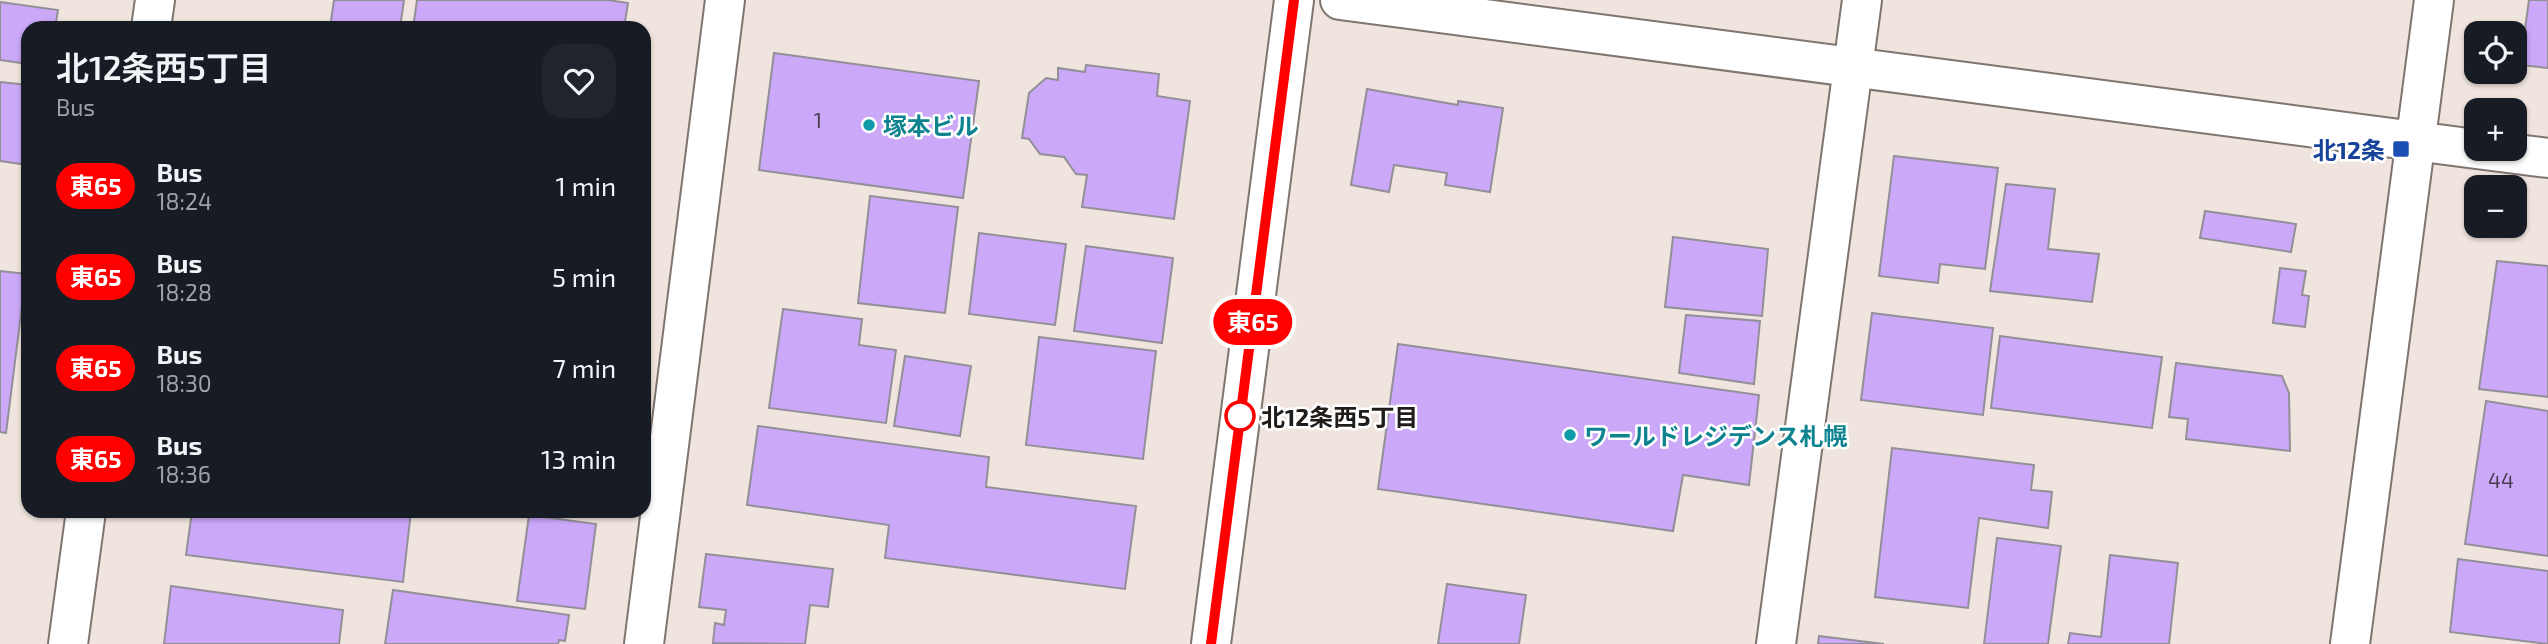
<!DOCTYPE html>
<html lang="en">
<head>
<meta charset="utf-8">
<style>
  body { margin:0; font-family:"Exo 2","Noto Sans JP",sans-serif; background:#20242c; color:#f1f3f6; height:100vh; display:flex; flex-direction:column; font-size:26px; white-space:nowrap }
  * { box-sizing:border-box; margin:0 }
  p { font-size:23px; color:#9ea1a6 }
  .icon { flex:none; width:38px; height:38px; fill:none; stroke:currentColor; stroke-width:2; stroke-linecap:round; stroke-linejoin:round }
  .map { position:relative; flex:1; overflow:hidden }
  .details { position:absolute; left:21px; top:21px; width:630px; height:497px; display:flex; flex-direction:column; background:#171b24; border-radius:21px; box-shadow:0 2px 5px #0004 }
  .details>* { flex:none }
  .badge { padding:0 14px; border-radius:23px; font-size:24px; line-height:46px }
  .buttons { position:absolute; left:2464px; top:21px; display:grid; gap:14px }
  .buttons a { display:grid; place-items:center; width:63px; height:63px; border-radius:14px; background:#171b24; box-shadow:0 2px 5px #0004; font-size:35px }
  .map>.badge { position:absolute; translate:-50% -50%; box-shadow:0 0 0 4px #fff }
  .round { display:grid; place-items:center; flex:none; width:74px; height:74px; border-radius:21px; background:#20242c }
  .headline { display:flex; align-items:center; justify-content:space-between; height:119px; padding:0 35px }
  h1 { font-size:33px; font-weight:600; line-height:52px }
  ul { padding:0; list-style:none }
  li { display:flex; align-items:center; gap:21px; height:91px; padding:0 35px }
  li div { flex:1 }
  li b { display:block; font-size:26px }
  li em { font-style:normal }
  li .badge { min-width:77px; font-weight:700; text-align:center }
  .map>svg:first-child { display:block }
  .building { fill:#cba8f8; stroke:#928f98; stroke-width:2 }
  .lines { fill:none; stroke-linecap:round; stroke-linejoin:round }
  .street-casing { stroke:#7e756f; stroke-width:42 }
  .secondary-casing { stroke:#7e756f; stroke-width:42 }
  .street { stroke:#fff; stroke-width:38 }
  .secondary { stroke:#fff; stroke-width:38 }
  .line-casing { stroke:#fff; stroke-width:16 }
  .line { stroke:#f00; stroke-width:10 }
  .culture-dot { fill:#0f9aa8; stroke:#fff; stroke-width:2.5 }
  .transit-dot { fill:#1a4fb4; stroke:#fff; stroke-width:2.5 }
  .stop-dot { fill:#fff; stroke:#f00; stroke-width:3.5 }
  .labels { text-anchor:middle; dominant-baseline:central; stroke-width:5; stroke-linejoin:round; paint-order:stroke }
  .number-label { font-size:21px; fill:#4b3f52 }
  .culture-label { font-size:24px; font-weight:bold; fill:#0d838f; stroke:#fff; text-anchor:start }
  .transit-label { font-size:24px; font-weight:bold; fill:#164399; stroke:#fff; text-anchor:end }
  .stop-label { font-size:24px; font-weight:bold; fill:#201c1a; stroke:#fff; text-anchor:start }
</style>
</head>
<body>
<div class="map">
<svg width="2548" height="644" viewBox="0 0 2548 644">
  <rect width="100%" height="100%" fill="#f0e5de"/>
  <path class="building" d="M 334,0 L 404,0 L 400,28 L 330,28 Z
    M 417,0 L 608,0 L 628,3 L 624,28 L 413,28 Z
    M 2529,0 L 2548,0 L 2548,68 L 2520,65 Z
    M 0,2 L 58,10 L 55,28 L 28,28 L 28,64 L 0,60 Z
    M 774,53 L 979,81 L 963,198 L 759,170 Z
    M 1086,65 L 1159,74 L 1157,96 L 1190,101 L 1174,219 L 1082,207 L 1087,175 L 1076,174 L 1064,157 L 1040,154 L 1029,139 L 1022,138 L 1029,93 L 1046,78 L 1058,80 L 1058,68 L 1085,72 Z
    M 0,82 L 28,85 L 28,165 L 0,161 Z
    M 1367,89 L 1458,105 L 1458,101 L 1503,108 L 1490,192 L 1445,185 L 1447,173 L 1394,165 L 1389,192 L 1351,185 Z
    M 1894,156 L 1998,168 L 1985,269 L 1940,264 L 1938,283 L 1879,276 Z
    M 2006,184 L 2055,189 L 2048,249 L 2099,254 L 2092,302 L 1990,291 Z
    M 870,196 L 958,207 L 945,313 L 858,303 Z
    M 2205,211 L 2296,224 L 2291,252 L 2200,238 Z
    M 979,233 L 1066,244 L 1055,325 L 969,314 Z
    M 1673,237 L 1768,249 L 1762,316 L 1665,307 Z
    M 1086,246 L 1173,258 L 1162,343 L 1074,331 Z
    M 2497,261 L 2548,266 L 2548,397 L 2479,389 Z
    M 2280,268 L 2306,271 L 2302,295 L 2309,296 L 2305,327 L 2273,323 Z
    M 0,271 L 26,274 L 6,433 L 0,432 Z
    M 783,309 L 862,319 L 859,345 L 896,350 L 886,423 L 769,408 Z
    M 1872,313 L 1993,328 L 1983,415 L 1861,400 Z
    M 1686,315 L 1760,321 L 1754,384 L 1679,373 Z
    M 2000,336 L 2162,357 L 2152,428 L 1991,408 Z
    M 1039,337 L 1156,351 L 1143,459 L 1026,445 Z
    M 1398,344 L 1759,395 L 1749,485 L 1683,475 L 1673,531 L 1378,489 Z
    M 905,356 L 971,366 L 960,436 L 894,426 Z
    M 2176,363 L 2282,376 L 2289,393 L 2290,451 L 2186,439 L 2188,419 L 2169,417 Z
    M 2486,401 L 2548,411 L 2548,556 L 2465,544 Z
    M 758,426 L 989,457 L 986,487 L 1136,506 L 1125,589 L 885,558 L 889,525 L 747,505 Z
    M 1892,448 L 2034,465 L 2031,490 L 2052,492 L 2048,528 L 1979,518 L 1968,608 L 1875,597 Z
    M 192,511 L 411,511 L 403,582 L 186,555 Z
    M 529,515 L 596,524 L 585,609 L 517,601 Z
    M 1997,538 L 2061,546 L 2048,644 L 1984,644 Z
    M 706,554 L 833,569 L 828,607 L 810,605 L 805,644 L 713,643 L 715,623 L 724,625 L 726,610 L 699,607 Z
    M 2110,555 L 2178,563 L 2169,644 L 2068,644 L 2070,633 L 2101,637 Z
    M 2458,559 L 2548,571 L 2548,644 L 2450,632 Z
    M 1447,584 L 1526,595 L 1519,644 L 1438,644 Z
    M 171,586 L 343,610 L 339,644 L 164,644 Z
    M 393,590 L 569,615 L 565,641 L 559,640 L 558,644 L 385,644 Z
    M 1819,636 L 1884,644 L 1818,644 Z"/>
  <g class="lines">
    <g class="street-casing">
      <path id="street" d="M 644,644 L 725,0
        M 1776,644 L 1862,0"/>
    </g>
    <g class="secondary-casing">
      <path id="secondary" d="M 1340,0 L 2476,149
        M 151,28 L 155,0
        M 2476,149 L 2548,158
        M 68,644 L 86,511
        M 1211,644 L 1294,0
        M 2350,644 L 2434,0"/>
    </g>
    <use href="#street" class="street"/>
    <use href="#secondary" class="secondary"/>
  </g>
  <g class="lines">
    <g class="line-casing">
      <path id="line" d="M 1211,644 L 1294,0"/>
    </g>
    <use href="#line" class="line"/>
  </g>
  <g class="culture-dot">
    <circle cx="869" cy="125" r="7"/>
    <circle cx="1570" cy="435" r="7"/>
  </g>
  <rect class="transit-dot" x="2392" y="140" width="18" height="18" rx="3.5"/>
  <circle class="stop-dot" cx="1240" cy="416" r="14"/>
  <g class="labels">
    <g class="number-label">
      <text x="818" y="119">1</text>
      <text x="2501" y="479">44</text>
    </g>
    <g class="culture-label">
      <text x="883" y="125">塚本ビル</text>
      <text x="1584" y="435">ワールドレジデンス札幌</text>
    </g>
    <g class="transit-label">
      <text x="2385" y="149">北12条</text>
    </g>
    <g class="stop-label">
      <text x="1261" y="416">北12条西5丁目</text>
    </g>
  </g>
</svg>
<div class="buttons">
<a><svg class="icon" aria-label="locate" viewBox="0 0 24 24"><circle cx="12" cy="12" r="6"/><path d="M12 2v4M12 18v4M2 12h4M18 12h4"/></svg></a>
<a>+</a>
<a>−</a>
</div>
<b class="badge" style="left:1253px;top:322px;background:#f00;color:#fff">東65</b>
<section class="details">
<div class="headline"><div><h1>北12条西5丁目</h1><p>Bus</p></div><a class="round"><svg class="icon" aria-label="heart" viewBox="0 0 24 24"><path d="M12 20l-8-8c-3-5 5-10 8-4 3-6 11-1 8 4z"/></svg></a></div>
<ul>
<li><span class="badge" style="background:#f00;color:#fff">東65</span><div><b>Bus</b><p>18:24</p></div><em>1 min</em></li>
<li><span class="badge" style="background:#f00;color:#fff">東65</span><div><b>Bus</b><p>18:28</p></div><em>5 min</em></li>
<li><span class="badge" style="background:#f00;color:#fff">東65</span><div><b>Bus</b><p>18:30</p></div><em>7 min</em></li>
<li><span class="badge" style="background:#f00;color:#fff">東65</span><div><b>Bus</b><p>18:36</p></div><em>13 min</em></li>
</ul>
</section>
</div>
</body>
</html>
